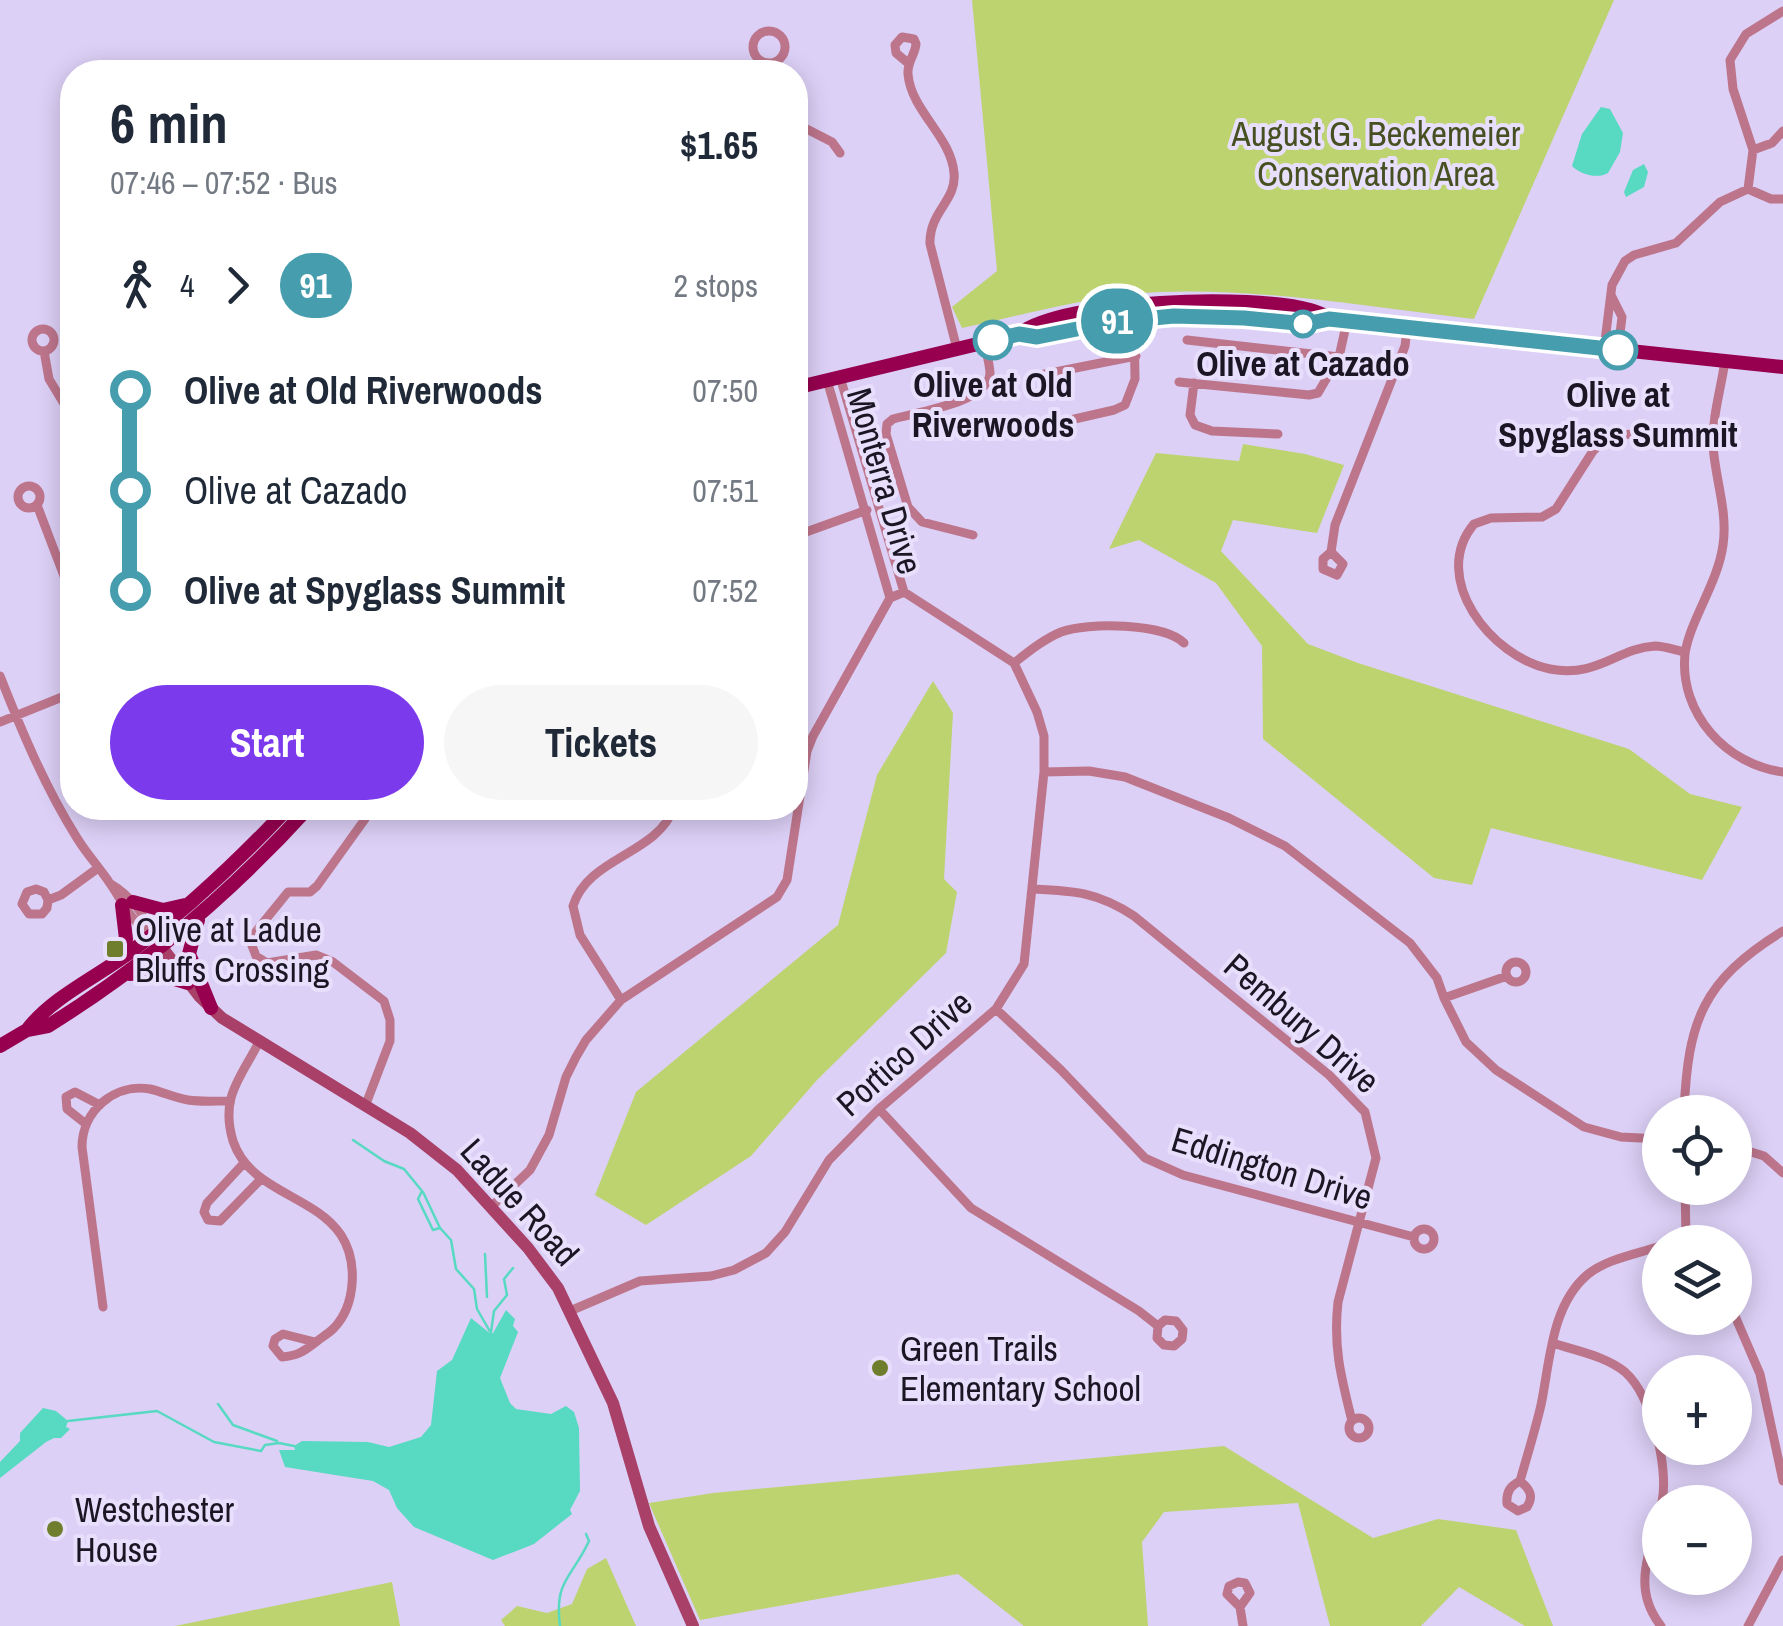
<!DOCTYPE html>
<html lang="en">
<head>
<meta charset="utf-8">
<style>
  body { margin:0; font-family:"Archivo Narrow",sans-serif; background:#f6f6f7; color:#1f2937; height:100vh; display:flex; flex-direction:column; font-size:38px; white-space:nowrap }
  * { box-sizing:border-box; margin:0 }
  p { font-size:32px; color:#747a83 }
  .icon { flex:none; width:55px; height:55px; fill:none; stroke:currentColor; stroke-width:2; stroke-linecap:round; stroke-linejoin:round }
  .map { position:relative; flex:1; overflow:hidden }
  .side { position:absolute; left:60px; top:60px; width:748px; height:760px; display:flex; flex-direction:column; background:#fff; border-radius:40px; box-shadow:0 5px 25px #0003 }
  .side>* { flex:none }
  .badge { padding:0 20px; border-radius:32px; font-size:35px; line-height:65px }
  .fabs { position:absolute; left:1642px; top:1095px; display:grid; gap:20px }
  .fabs a { display:grid; place-items:center; width:110px; height:110px; border-radius:50%; background:#fff; box-shadow:0 5px 25px #0003; font-size:50px }
  .map>.badge { position:absolute; translate:-50% -50%; box-shadow:0 0 0 5px #fff }
  .legs { display:flex; align-items:center; gap:15px; height:110px; padding:0 50px; font-size:32px }
  .legs p { margin-inline-start:auto }
  .head { display:flex; align-items:center; justify-content:space-between; height:170px; padding:0 50px }
  h1 { font-size:55px; font-weight:700; line-height:75px }
  .primary-button { display:flex; gap:20px; margin-top:auto; padding:20px 50px }
  .primary-button a { flex:1; height:115px; border-radius:60px; background:#7c3aed; color:#fff; font-size:40px; font-weight:700; line-height:115px; text-align:center }
  .primary-button a+a { background:#f6f6f7; color:#1f2937 }
  ul { padding:0 50px; list-style:none }
  li { display:flex; align-items:center; gap:35px; height:100px; font-size:38px }
  li i { display:grid; place-items:center; width:15px; height:100%; margin:0 12px; background:currentColor }
  li i::after { content:''; width:25px; height:25px; margin:-12px; border:8px solid; border-radius:50%; background:#fff }
  li p { margin-inline-start:auto }
  li:first-child i { background:linear-gradient(#0000 50%,currentColor 0) }
  li:last-child i { background:linear-gradient(currentColor 50%,#0000 0) }
  .map>svg:first-child { display:block }
  .green { fill:#bdd370 }
  .water { fill:#57d9c2 }
  .lines { fill:none; stroke-linecap:round; stroke-linejoin:round }
  .stream { stroke:#57d9c2; stroke-width:2.5 }
  .street { stroke:#bd758c; stroke-width:9 }
  .secondary { stroke:#a84068; stroke-width:12 }
  .primary { stroke:#96004f; stroke-width:14 }
  .line-1-casing { stroke:#fff; stroke-width:22 }
  .line-1 { stroke:#469dad; stroke-width:15 }
  .stop-1-dot { fill:#fff; stroke:#469dad; stroke-width:5 }
  .poi-dot { fill:#6e7e2c; stroke:#e8dffd; stroke-width:4 }
  .labels { text-anchor:middle; dominant-baseline:central; stroke-width:8; stroke-linejoin:round; paint-order:stroke }
  .park-label { font-size:35px; fill:#465020; stroke:#e8dffd }
  .stop-label { font-size:35px; font-weight:bold; fill:#1a1623; stroke:#e8dffd }
  .street-label { font-size:35px; fill:#1a1623; stroke:#e8dffd }
  .poi-label { font-size:35px; fill:#1a1623; stroke:#e8dffd; text-anchor:start }
</style>
</head>
<body>
<div class="map">
<svg width="1783" height="1626" viewBox="0 0 1783 1626">
  <rect width="100%" height="100%" fill="#dcd0f6"/>
  <path class="green" d="M 972,0 L 1614,0 L 1474,319 C 1370,307 1264,288 1159,292 C 1093,295 1027,314 962,328 L 952,307 L 997,271 Z
    M 1243,444 L 1305,454 L 1344,465 L 1317,533 L 1233,520 L 1221,551 L 1308,644 L 1358,663 L 1629,749 L 1690,794 L 1742,807 L 1702,880 L 1491,828 L 1472,885 L 1434,878 L 1263,739 L 1262,646 L 1216,583 L 1139,540 L 1109,549 L 1156,453 L 1239,461 Z
    M 933,681 L 953,713 L 944,879 L 957,892 L 946,953 L 817,1080 L 751,1156 L 646,1225 L 595,1195 L 636,1092 L 838,925 L 877,775 Z
    M 1224,1446 L 1373,1538 L 1438,1519 L 1516,1530 L 1553,1626 L 1525,1626 L 1459,1587 L 1421,1626 L 1330,1626 L 1298,1503 L 1164,1512 L 1142,1542 L 1148,1626 L 1024,1626 L 958,1574 L 700,1620 L 649,1503 L 713,1493 Z
    M 606,1558 L 636,1626 L 505,1626 L 501,1620 L 517,1606 L 547,1613 L 572,1604 L 587,1569 Z
    M 392,1582 L 400,1626 L 175,1626 Z"/>
  <path class="water" d="M 1601,107 L 1610,109 L 1623,133 L 1620,152 L 1608,173 C 1598,179 1581,175 1572,166 L 1582,134 Z
    M 1644,164 L 1648,172 L 1644,187 L 1626,197 L 1624,192 L 1633,170 Z
    M 506,1310 L 515,1319 L 513,1326 L 518,1332 L 500,1378 L 510,1403 L 516,1409 L 551,1414 L 566,1406 L 574,1412 L 579,1428 L 580,1491 L 570,1510 L 572,1514 L 534,1544 L 493,1560 L 414,1527 L 397,1508 L 389,1490 L 373,1481 L 285,1467 L 279,1450 L 295,1450 L 294,1446 L 302,1441 L 368,1442 L 389,1447 L 421,1437 L 431,1425 L 437,1371 L 452,1360 L 471,1318 L 492,1335 Z
    M 43,1408 L 56,1411 L 68,1421 L 66,1427 L 70,1429 L 61,1438 L 54,1438 L 46,1442 L 0,1478 L 0,1462 L 20,1441 L 20,1433 Z"/>
  <g class="lines">
    <path class="stream" d="M 353,1140 L 384,1161 L 404,1169 L 422,1191 L 418,1199 L 433,1230 L 440,1228 L 451,1240 L 456,1269 L 474,1289 L 477,1309 L 492,1335
      M 423,1192 L 440,1228
      M 485,1254 L 487,1297
      M 491,1332 L 494,1311 L 507,1295 L 504,1279 L 513,1268
      M 218,1404 L 233,1425 L 277,1441
      M 68,1421 L 157,1411 L 214,1442 L 261,1451 L 265,1445 L 279,1443 L 294,1446
      M 560,1626 C 554,1580 572,1578 589,1541 L 586,1534"/>
    <path class="street" d="M753 47a16 16 0 1 1 32 0a16 16 0 1 1-32 0Z
      M 908,63 L 896,53 L 895,45 L 902,37 L 914,39 L 916,44 C 915,55 907,62 908,74 C 911,111 951,136 954,173 C 957,201 929,211 930,244 L 957,349
      M 750,72 L 759,60
      M 795,123 L 832,142 L 840,153
      M 1753,150 L 1772,143 L 1783,131
      M 1748,189 L 1771,199 L 1783,199
      M 1611,295 L 1622,317 L 1618,350
      M32 340a11 11 0 1 1 22 0a11 11 0 1 1-22 0Z
      M 1187,340 L 1339,357
      M 1604,349 L 1612,285 L 1625,261 L 1634,255 L 1676,243 L 1720,202 L 1748,189 L 1753,150 L 1733,89 L 1730,60 L 1746,34 L 1783,11
      M 44,351 L 49,379 L 72,417
      M 1725,361 C 1721,388 1712,418 1713,445 C 1715,479 1728,511 1723,545 C 1718,583 1689,622 1685,654 C 1679,714 1727,765 1783,772
      M 1040,375 L 1136,356
      M 827,380 L 890,598
      M 1179,382 L 1309,395 L 1318,393 L 1339,357 L 1347,321
      M 1194,383 L 1190,415 L 1195,425 L 1212,431 L 1278,434
      M 1044,426 L 1114,410 L 1125,405 L 1135,379 L 1134,319
      M18 497a11 11 0 1 1 22 0a11 11 0 1 1-22 0Z
      M 37,505 L 72,597
      M 973,535 L 922,522 L 908,507 L 886,434 L 887,424 L 893,419 C 917,412 987,403 990,374 C 990,364 986,352 984,342
      M 795,536 L 867,510
      M 1331,552 L 1323,559 L 1323,569 L 1337,575 L 1343,564 L 1331,552 L 1335,525 L 1405,346 L 1407,328
      M 1685,652 C 1675,650 1664,646 1655,646 C 1617,648 1598,678 1550,669 C 1491,657 1429,578 1474,524 L 1491,518 L 1542,517 L 1556,509 L 1593,451 L 1609,436 L 1632,434 L 1713,443
      M 1014,663 C 1028,652 1044,639 1061,632 C 1087,622 1164,623 1184,643
      M 0,676 C 22,732 45,787 77,838 C 86,853 99,867 109,882 C 123,902 130,921 152,935 C 144,914 131,896 111,884
      M 0,722 L 72,693
      M 1044,772 L 1089,771 L 1125,777 L 1229,818 L 1285,846 L 1410,943 L 1437,978 L 1444,998 L 1466,1042 L 1496,1070 L 1584,1127 L 1621,1137 L 1660,1139
      M 1033,889 C 1075,891 1098,892 1134,916 L 1329,1075 L 1365,1112 L 1376,1158 L 1338,1302 C 1333,1347 1341,1377 1352,1421
      M 48,900 L 44,892 L 36,889 L 27,892 L 22,904 L 29,914 L 42,914 L 47,908 L 48,900 L 61,895 L 98,868
      M1506 972a10 10 0 1 1 20 0a10 10 0 1 1-20 0Z
      M 1444,998 L 1507,976
      M 621,1000 L 580,935 L 573,906 C 588,857 656,855 674,808
      M 996,1009 L 1061,1070 L 1145,1158 L 1183,1175 L 1414,1237
      M 259,1042 C 240,1079 220,1097 233,1141 C 250,1192 313,1194 341,1235 C 358,1261 356,1305 334,1328 C 328,1334 322,1337 316,1342 C 304,1351 298,1356 282,1357 L 273,1346 L 275,1339 L 283,1334 L 315,1342
      M 366,1104 L 390,1041 L 390,1020 L 384,1001 L 333,962 L 316,955 L 267,963 L 256,956 L 251,943 L 254,934 L 288,892 L 310,892 L 317,886 L 365,819 L 368,808
      M 879,1109 L 971,1208 L 1139,1311 L 1158,1326 L 1165,1320 L 1176,1321 L 1183,1330 L 1182,1339 L 1174,1346 L 1164,1345 L 1157,1338 L 1158,1326
      M 1684,1112 C 1688,1021 1702,981 1783,931
      M 86,1124 L 67,1109 L 66,1097 L 75,1092 L 100,1105
      M 1735,1147 L 1764,1156 L 1783,1173
      M 244,1163 L 207,1203 L 204,1212 L 208,1220 L 220,1221 L 261,1179
      M 1685,1188 L 1686,1237 L 1689,1242
      M 492,1206 L 530,1170 L 549,1135 L 566,1077 L 576,1057 L 586,1040 L 621,1000 L 777,897 L 787,880 L 807,751 L 813,736 L 890,598 L 904,592
      M1414 1239a10 10 0 1 1 20 0a10 10 0 1 1-20 0Z
      M 1671,1242 L 1686,1237
      M 103,1307 L 82,1147 C 82,1111 114,1083 150,1089 C 163,1092 175,1098 188,1100 C 201,1102 214,1101 227,1101
      M 570,1311 L 640,1281 L 711,1276 L 734,1270 L 766,1253 L 785,1232 L 829,1160 L 879,1109 L 996,1009 L 1024,964 L 1044,772 L 1044,736 L 1037,712 L 1014,663 L 904,592 L 840,377
      M 1735,1316 L 1760,1374 L 1783,1481
      M 1553,1343 C 1576,1351 1606,1356 1625,1372 C 1652,1396 1669,1468 1662,1502
      M1349 1428a10 10 0 1 1 20 0a10 10 0 1 1-20 0Z
      M 1520,1481 C 1530,1489 1534,1496 1527,1507 L 1518,1511 L 1507,1504 C 1506,1492 1510,1486 1520,1481 C 1527,1456 1535,1431 1541,1405 C 1550,1362 1551,1306 1587,1275 C 1606,1259 1637,1254 1660,1246
      M 1660,1512 C 1650,1554 1631,1588 1661,1626
      M 1240,1607 L 1250,1593 L 1245,1583 L 1238,1582 L 1229,1586 L 1227,1594 L 1240,1607 L 1243,1626
      M 1748,1626 L 1783,1560"/>
    <path class="secondary" d="M 157,941 L 200,997 L 222,1018 L 410,1133 L 457,1170 L 528,1248 L 558,1288 L 613,1403 L 649,1526 L 693,1626"/>
    <path class="primary" d="M 1019,334 C 1064,299 1254,294 1310,310 C 1323,314 1332,320 1347,321 L 1783,367
      M 795,388 L 1019,334 C 1043,338 1064,330 1088,326 C 1134,317 1181,315 1228,317 C 1262,318 1295,326 1329,319
      M 133,902 L 163,910 L 185,905
      M 198,920 L 189,954 L 211,1008
      M 116,962 L 126,939 L 122,905
      M 130,974 L 151,972 L 188,983
      M 27,1030 C 53,996 99,976 133,950 C 189,907 240,859 288,808
      M 0,1046 L 27,1030 L 48,1026 C 146,965 231,893 308,808"/>
  </g>
  <g class="lines">
    <g class="line-1-casing">
      <path id="line-1" d="M 993,340 L 1019,334 L 1037,337 L 1112,322 L 1174,316 L 1244,318 L 1306,324 L 1329,319 L 1618,350"/>
    </g>
    <use href="#line-1" class="line-1"/>
  </g>
  <g class="stop-1-dot">
    <circle cx="1303" cy="324" r="12"/>
    <circle cx="993" cy="340" r="18"/>
    <circle cx="1618" cy="350" r="18"/>
  </g>
  <g class="poi-dot">
    <rect x="105" y="939" width="20" height="20" rx="5"/>
    <circle cx="880" cy="1368" r="10"/>
    <circle cx="55" cy="1529" r="10"/>
  </g>
  <g class="labels">
    <g class="park-label">
      <text x="1376" y="133">August G. Beckemeier<tspan x="1376" dy="40">Conservation Area</tspan></text>
    </g>
    <g class="stop-label">
      <text x="1303" y="363">Olive at Cazado</text>
      <text x="993" y="384">Olive at Old<tspan x="993" dy="40">Riverwoods</tspan></text>
      <text x="1618" y="394">Olive at<tspan x="1618" dy="40">Spyglass Summit</tspan></text>
    </g>
    <g class="street-label">
      <text transform="translate(885 481) rotate(74)">Monterra Drive</text>
      <text transform="translate(1302 1023) rotate(41)">Pembury Drive</text>
      <text transform="translate(904 1053) rotate(-42)">Portico Drive</text>
      <text transform="translate(1272 1168) rotate(17)">Eddington Drive</text>
      <text transform="translate(520 1202) rotate(48)">Ladue Road</text>
    </g>
    <g class="poi-label">
      <text x="135" y="929">Olive at Ladue<tspan x="135" dy="40">Bluffs Crossing</tspan></text>
      <text x="900" y="1348">Green Trails<tspan x="900" dy="40">Elementary School</tspan></text>
      <text x="75" y="1509">Westchester<tspan x="75" dy="40">House</tspan></text>
    </g>
  </g>
</svg>
<div class="fabs">
<a><svg class="icon" aria-label="locate" viewBox="0 0 24 24"><circle cx="12" cy="12" r="6"/><path d="M12 2v4M12 18v4M2 12h4M18 12h4"/></svg></a>
<a><svg class="icon" aria-label="layers" viewBox="0 0 24 24"><path d="M12 4l9 5-9 5-9-5zM3 14l9 5 9-5"/></svg></a>
<a>+</a>
<a>−</a>
</div>
<b class="badge" style="left:1117px;top:321px;background:#469dad;color:#fff">91</b>
<section class="side">
<div class="head"><div><h1>6 min</h1><p>07:46 – 07:52 · Bus</p></div><b>$1.65</b></div>
<div class="legs"><svg class="icon" aria-label="walk" viewBox="0 0 24 24"><circle cx="13" cy="4" r="2"/><path d="M13 8l-2 6 4 7M11 14l-3 7M7 12l3-4h3l4 4"/></svg>4<svg class="icon" aria-label="forward" viewBox="0 0 24 24"><path d="M9 5l7 7-7 7"/></svg><b class="badge" style="background:#469dad;color:#fff">91</b><p>2 stops</p></div>
<ul>
<li><i style="color:#469dad"></i><b>Olive at Old Riverwoods</b><p>07:50</p></li>
<li><i style="color:#469dad"></i><span>Olive at Cazado</span><p>07:51</p></li>
<li><i style="color:#469dad"></i><b>Olive at Spyglass Summit</b><p>07:52</p></li>
</ul>
<div class="primary-button"><a>Start</a><a>Tickets</a></div>
</section>
</div>
</body>
</html>
